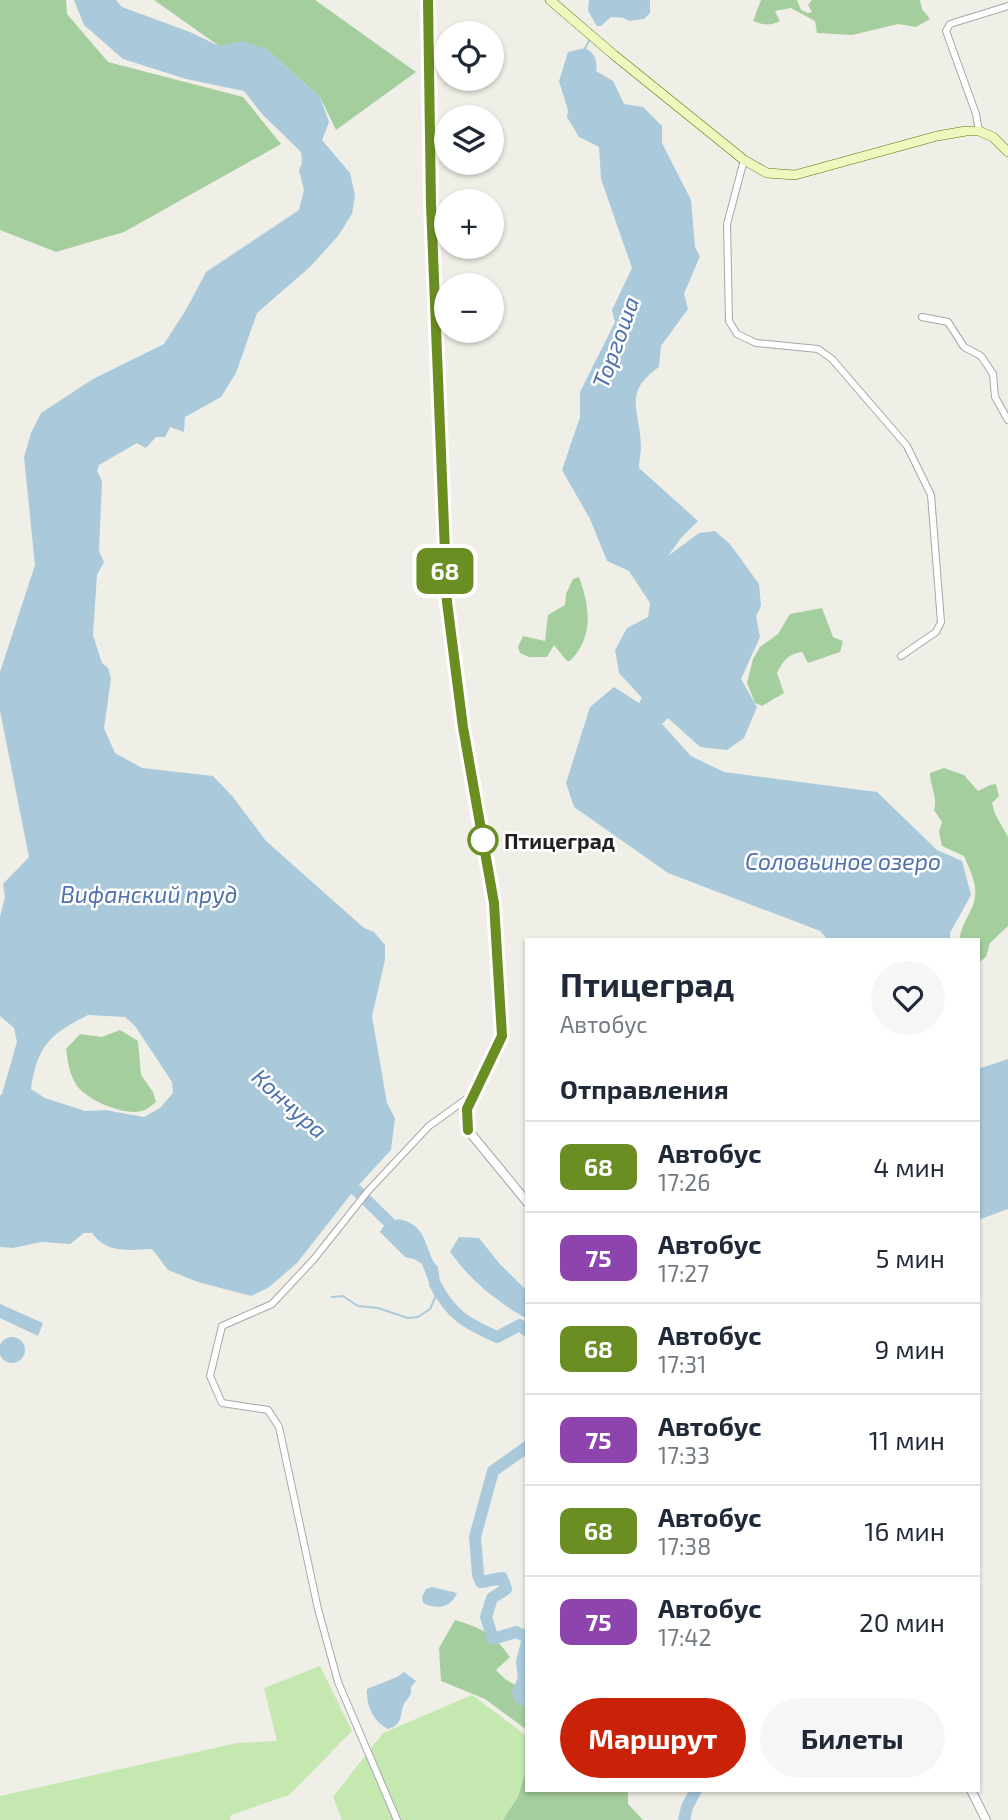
<!DOCTYPE html>
<html lang="ru">
<head>
<meta charset="utf-8">
<style>
  body { margin:0; font-family:"Exo 2",sans-serif; background:#f6f6f7; color:#1f2937; height:100vh; display:flex; flex-direction:column; font-size:26px; white-space:nowrap }
  * { box-sizing:border-box; margin:0 }
  p { font-size:23px; color:#747a83 }
  .icon { flex:none; width:38px; height:38px; fill:none; stroke:currentColor; stroke-width:2; stroke-linecap:round; stroke-linejoin:round }
  .map { position:relative; flex:1; overflow:hidden }
  .sheet { position:absolute; left:525px; top:938px; width:455px; height:854px; display:flex; flex-direction:column; background:#fff; border-radius:0px; box-shadow:0 2px 5px #0004 }
  .sheet>* { flex:none }
  .badge { padding:0 14px; border-radius:10px; font-size:24px; line-height:46px }
  .controls { position:absolute; left:434px; top:21px; display:grid; gap:14px }
  .controls a { display:grid; place-items:center; width:70px; height:70px; border-radius:50%; background:#fff; box-shadow:0 2px 5px #0004; font-size:35px }
  .map>.badge { position:absolute; translate:-50% -50%; box-shadow:0 0 0 4px #fff }
  h2 { padding:0 35px; font-size:26px; line-height:63px }
  .round { display:grid; place-items:center; flex:none; width:74px; height:74px; border-radius:37px; background:#f6f6f7 }
  .summary { display:flex; align-items:center; justify-content:space-between; height:119px; padding:0 35px }
  h1 { font-size:33px; font-weight:700; line-height:52px }
  .primary-button { display:flex; gap:14px; margin-top:auto; padding:14px 35px }
  .primary-button a { flex:1; height:80px; border-radius:42px; background:#c92208; color:#fff; font-size:28px; font-weight:700; line-height:80px; text-align:center }
  .primary-button a+a { background:#f6f6f7; color:#1f2937 }
  ul { padding:0; list-style:none }
  li { display:flex; align-items:center; gap:21px; height:91px; padding:0 35px; border-top:2px solid #e0e1e3 }
  li div { flex:1 }
  li b { display:block; font-size:26px }
  li em { font-style:normal }
  li .badge { min-width:77px; font-weight:700; text-align:center }
  .map>svg:first-child { display:block }
  .grass { fill:#c4e8b0 }
  .forest { fill:#a5ce9e }
  .water { fill:#aacadc; fill-rule:evenodd }
  .lines { fill:none; stroke-linecap:round; stroke-linejoin:round }
  .stream { stroke:#aacadc; stroke-width:2 }
  .river { stroke:#aacadc; stroke-width:12 }
  .minor-casing { stroke:#a7a7a7; stroke-width:8 }
  .tertiary-casing { stroke:#a7a7a7; stroke-width:10 }
  .secondary-casing { stroke:#5b7509; stroke-width:10 }
  .minor { stroke:#fff; stroke-width:6 }
  .tertiary { stroke:#fff; stroke-width:8 }
  .secondary { stroke:#edf7be; stroke-width:9 }
  .line-casing { stroke:#fff; stroke-width:16 }
  .line { stroke:#6b8e23; stroke-width:10 }
  .stop-dot { fill:#fff; stroke:#6b8e23; stroke-width:3.5 }
  .labels { text-anchor:middle; dominant-baseline:central; stroke-width:5; stroke-linejoin:round; paint-order:stroke }
  .stop-label { font-size:21px; font-weight:bold; fill:#202020; stroke:#fff; text-anchor:start }
  .water-label { font-size:23px; font-style:italic; fill:#4f71ad; stroke:#fff }
</style>
</head>
<body>
<div class="map">
<svg width="1008" height="1820" viewBox="0 0 1008 1820">
  <rect width="100%" height="100%" fill="#f0efe7"/>
  <path class="grass" d="M 320,1666 L 352,1731 L 289,1795 L 231,1815 L 230,1820 L 0,1820 L 0,1796 L 237,1743 L 277,1741 L 264,1688 Z
    M 472,1695 L 527,1736 L 527,1790 L 530,1820 L 342,1820 L 333,1797 L 383,1733 Z"/>
  <path class="forest" d="M 0,0 L 66,0 L 67,14 L 108,62 L 243,97 L 281,144 L 124,232 L 56,252 L 0,230 Z
    M 154,0 L 315,0 L 416,72 L 336,130 L 320,97 L 266,49 L 219,46 Z
    M 761,0 L 797,0 L 801,10 L 808,13 L 812,12 L 808,5 L 812,0 L 920,0 L 922,9 L 930,19 L 916,27 L 898,24 L 852,35 L 817,33 L 815,21 L 791,8 L 775,11 L 780,21 C 771,26 763,25 753,21 Z
    M 579,577 C 590,607 594,637 570,661 L 567,661 L 554,645 L 547,657 L 529,657 L 520,653 L 518,647 L 523,636 L 545,641 L 548,615 L 565,605 L 566,594 L 573,579 Z
    M 822,608 L 833,637 L 843,641 L 840,652 L 808,663 L 802,652 C 788,654 783,661 777,673 L 784,693 L 762,706 L 755,703 L 747,683 L 753,659 L 760,647 L 778,634 L 790,614 Z
    M 944,768 L 964,775 L 978,791 L 990,785 L 996,784 L 999,796 L 992,803 L 995,814 L 1008,837 L 1008,926 L 990,943 L 986,957 L 978,963 L 978,940 L 960,940 C 960,923 974,912 975,896 C 977,883 969,868 964,856 L 942,846 L 939,832 L 942,822 L 934,810 C 938,797 930,787 930,773 Z
    M 120,1030 L 138,1041 L 141,1075 L 153,1092 L 156,1102 C 153,1104 150,1107 147,1109 C 130,1119 88,1101 77,1086 C 69,1074 68,1062 66,1049 L 80,1034 L 102,1037 Z
    M 455,1620 C 482,1628 494,1634 510,1657 L 496,1670 L 505,1679 L 527,1692 L 527,1730 L 485,1699 L 441,1681 L 439,1648 Z
    M 527,1767 L 527,1790 L 628,1790 L 628,1804 L 643,1820 L 503,1820 L 518,1797 Z"/>
  <path class="water" d="M 74,0 L 116,0 L 122,7 L 190,32 L 219,46 L 243,41 L 266,49 L 320,97 L 329,122 L 322,140 L 350,173 L 355,195 L 352,214 L 338,236 L 310,267 L 257,313 L 236,373 L 221,397 L 185,417 L 184,432 L 170,427 L 165,437 L 156,437 L 146,448 L 137,443 L 99,465 L 97,471 L 102,481 L 99,551 L 104,562 L 97,575 L 93,635 L 102,663 L 108,668 L 111,679 L 104,728 L 115,753 L 142,768 L 213,776 L 233,797 L 266,841 L 364,928 L 374,932 L 385,945 L 385,960 L 372,1016 L 387,1103 L 395,1118 L 391,1150 L 355,1189 L 297,1263 L 268,1288 L 251,1296 L 198,1282 L 168,1270 L 152,1249 C 129,1250 107,1254 92,1233 L 84,1233 L 70,1244 L 41,1242 L 13,1248 L 0,1247 L 0,1096 L 2,1094 L 17,1042 L 14,1028 L 0,1016 L 0,917 L 5,897 L 3,884 L 29,857 L 0,711 L 0,672 L 35,565 L 24,457 L 31,433 L 41,413 L 93,379 L 164,344 L 187,308 L 206,272 L 299,210 L 304,190 L 299,170 L 302,163 L 301,152 L 263,115 L 244,91 L 186,79 L 123,59 L 84,25 ZM 88,1015 L 125,1017 L 135,1026 L 172,1082 L 173,1093 L 160,1108 L 144,1117 L 105,1110 L 85,1111 L 45,1098 L 31,1089 C 37,1046 50,1034 88,1015 Z
    M 589,0 L 650,0 L 650,13 L 644,19 L 629,21 L 624,18 L 611,17 L 601,26 L 597,26 L 588,11 Z
    M 585,48 C 594,52 598,61 596,71 L 613,81 L 624,104 L 643,107 L 662,126 L 662,143 L 691,200 L 695,247 L 700,256 L 684,294 L 688,309 L 661,346 L 659,367 C 622,393 640,410 641,446 C 641,453 639,461 639,468 L 698,521 L 681,538 L 668,556 L 699,533 L 715,531 L 730,544 L 759,584 L 761,606 L 756,616 L 760,637 L 741,679 L 757,707 L 744,738 L 727,750 L 700,747 L 668,718 L 662,724 L 691,756 L 724,772 L 877,792 L 937,850 L 962,861 L 971,895 L 950,933 L 950,940 L 828,940 L 820,931 L 668,873 L 574,807 L 566,783 L 590,707 L 614,687 L 639,703 L 642,698 L 619,673 L 615,650 L 627,628 L 648,617 L 650,603 L 629,571 L 607,561 L 590,519 L 562,470 L 580,417 L 580,392 L 615,322 L 612,310 L 632,268 L 601,179 L 599,147 L 579,137 L 567,117 L 568,110 L 559,81 L 568,52 Z
    M 1008,1059 L 1008,1209 L 978,1220 L 978,1069 Z
    M 398,1219 C 430,1224 424,1254 438,1267 L 442,1298 L 435,1298 L 422,1264 L 414,1259 L 405,1257 L 380,1232 L 383,1227 Z
    M 459,1237 L 479,1238 L 499,1263 L 527,1291 L 527,1319 C 496,1301 471,1281 450,1252 Z
    M 0,1304 L 43,1323 L 38,1336 L 0,1318 Z
    M-1 1350a13 13 0 1 1 26 0a13 13 0 1 1-26 0Z
    M 432,1587 L 457,1593 C 451,1608 437,1610 423,1603 L 422,1597 L 426,1589 Z
    M 404,1672 L 416,1681 L 411,1687 L 411,1693 C 410,1697 406,1700 404,1704 C 399,1715 404,1724 388,1729 C 373,1721 366,1706 367,1689 L 397,1677 Z"/>
  <g class="lines">
    <path class="stream" d="M 585,48 L 591,38
      M 332,1297 L 343,1296 L 358,1306 L 378,1308 L 408,1318 L 418,1317 L 430,1309 L 435,1298"/>
    <path class="river" d="M 355,1189 L 402,1235
      M 435,1284 C 451,1315 466,1323 497,1337 L 520,1325 L 527,1331
      M 527,1447 L 493,1471 L 475,1537 L 478,1575 L 481,1582 L 502,1578 L 506,1589 L 492,1598 L 486,1617 L 493,1639 L 516,1632 L 527,1637
      M 527,1642 L 522,1662 L 524,1679 L 518,1692 L 521,1699 L 527,1701
      M 684,1820 L 687,1807 L 696,1790"/>
    <g class="minor-casing">
      <path id="minor" d="M 979,131 L 976,114 L 946,31 L 950,24 L 1008,6
        M 744,160 L 727,224 L 729,321 L 737,334 L 756,343 L 818,349 L 832,359 L 907,446 L 931,495 L 941,622 L 936,632 L 901,656
        M 922,317 L 948,322 L 964,347 L 981,356 L 993,374 L 995,397 L 1008,420
        M 397,1820 L 338,1682 L 318,1609 L 279,1427 L 268,1410 L 222,1403 L 210,1376 L 222,1326 L 272,1304 L 314,1259 L 368,1191 L 429,1126 L 472,1095"/>
    </g>
    <g class="tertiary-casing">
      <path id="tertiary" d="M 428,0 L 431,204 L 447,602 L 463,727 L 494,903 L 502,1036 L 467,1109 L 468,1130 L 527,1202
        M 971,1790 L 986,1820"/>
    </g>
    <g class="secondary-casing">
      <path id="secondary" d="M 550,0 L 614,55 L 744,160 L 767,173 L 795,175 L 937,136 L 966,131 L 979,131 L 993,137 L 1008,152"/>
    </g>
    <use href="#minor" class="minor"/>
    <use href="#tertiary" class="tertiary"/>
    <use href="#secondary" class="secondary"/>
  </g>
  <g class="lines">
    <g class="line-casing">
      <path id="line" d="M 428,0 L 431,204 L 447,602 L 463,727 L 494,903 L 502,1036 L 467,1109 L 468,1130"/>
    </g>
    <use href="#line" class="line"/>
  </g>
  <circle class="stop-dot" cx="483" cy="840" r="14"/>
  <g class="labels">
    <g class="stop-label">
      <text x="504" y="840">Птицеград</text>
    </g>
    <g class="water-label">
      <text transform="translate(615 342) rotate(-70)">Торгоша</text>
      <text x="843" y="861">Соловьиное озеро</text>
      <text x="149" y="894">Вифанский пруд</text>
      <text transform="translate(290 1103) rotate(42)">Кончура</text>
    </g>
  </g>
</svg>
<div class="controls">
<a><svg class="icon" aria-label="locate" viewBox="0 0 24 24"><circle cx="12" cy="12" r="6"/><path d="M12 2v4M12 18v4M2 12h4M18 12h4"/></svg></a>
<a><svg class="icon" aria-label="layers" viewBox="0 0 24 24"><path d="M12 4l9 5-9 5-9-5zM3 14l9 5 9-5"/></svg></a>
<a>+</a>
<a>−</a>
</div>
<b class="badge" style="left:445px;top:571px;background:#6b8e23;color:#fff">68</b>
<section class="sheet">
<div class="summary"><div><h1>Птицеград</h1><p>Автобус</p></div><a class="round"><svg class="icon" aria-label="heart" viewBox="0 0 24 24"><path d="M12 20l-8-8c-3-5 5-10 8-4 3-6 11-1 8 4z"/></svg></a></div>
<h2>Отправления</h2>
<ul>
<li><span class="badge" style="background:#6b8e23;color:#fff">68</span><div><b>Автобус</b><p>17:26</p></div><em>4 мин</em></li>
<li><span class="badge" style="background:#8e44ad;color:#fff">75</span><div><b>Автобус</b><p>17:27</p></div><em>5 мин</em></li>
<li><span class="badge" style="background:#6b8e23;color:#fff">68</span><div><b>Автобус</b><p>17:31</p></div><em>9 мин</em></li>
<li><span class="badge" style="background:#8e44ad;color:#fff">75</span><div><b>Автобус</b><p>17:33</p></div><em>11 мин</em></li>
<li><span class="badge" style="background:#6b8e23;color:#fff">68</span><div><b>Автобус</b><p>17:38</p></div><em>16 мин</em></li>
<li><span class="badge" style="background:#8e44ad;color:#fff">75</span><div><b>Автобус</b><p>17:42</p></div><em>20 мин</em></li>
</ul>
<div class="primary-button"><a>Маршрут</a><a>Билеты</a></div>
</section>
</div>
</body>
</html>
